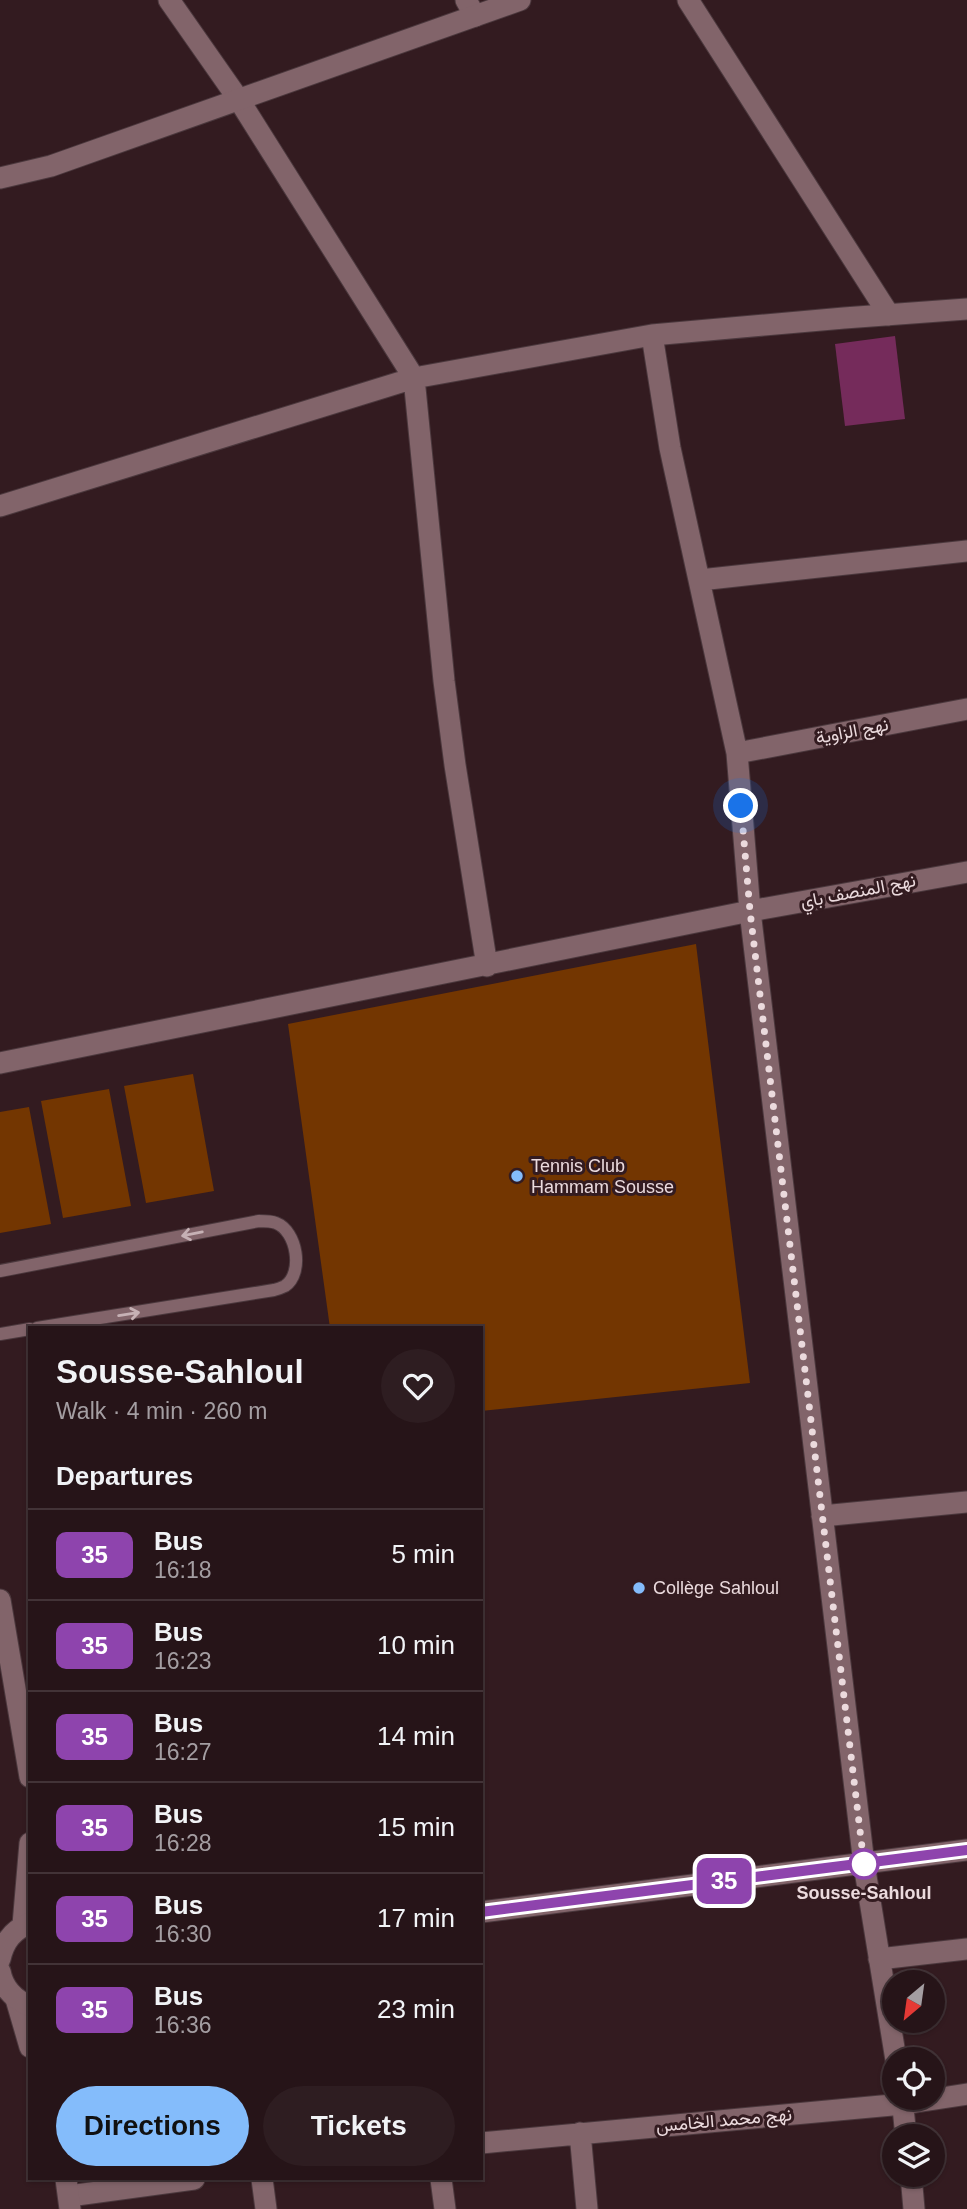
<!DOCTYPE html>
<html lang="en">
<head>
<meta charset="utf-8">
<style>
  body { margin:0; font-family:Arial,Vazirmatn,sans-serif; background:#2e1d21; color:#f1f3f6; height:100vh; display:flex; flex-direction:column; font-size:26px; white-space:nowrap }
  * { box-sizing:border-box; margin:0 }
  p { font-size:23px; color:#a49ea2 }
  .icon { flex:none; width:38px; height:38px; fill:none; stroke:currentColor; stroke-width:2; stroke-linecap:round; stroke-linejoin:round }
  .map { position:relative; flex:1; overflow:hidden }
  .details { position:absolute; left:28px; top:1326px; width:455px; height:854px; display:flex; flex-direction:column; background:#261418; border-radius:0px; box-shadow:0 2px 5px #0004,0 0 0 2px #423337 }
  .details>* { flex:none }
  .badge { padding:0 14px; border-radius:10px; font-size:24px; line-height:46px }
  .needle { width:46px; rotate:209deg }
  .fabs { position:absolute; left:882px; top:1970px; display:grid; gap:14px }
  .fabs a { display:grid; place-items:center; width:63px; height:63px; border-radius:50%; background:#261418; box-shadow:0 2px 5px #0004,0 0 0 2px #423337; font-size:35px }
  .you { position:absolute; width:35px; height:35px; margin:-18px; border:5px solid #fff; border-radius:50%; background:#1a73e8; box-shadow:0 0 0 10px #1a73e833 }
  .map>.badge { position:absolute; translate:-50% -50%; box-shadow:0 0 0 4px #fff }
  h2 { padding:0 28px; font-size:26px; line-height:63px }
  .round { display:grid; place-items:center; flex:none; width:74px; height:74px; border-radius:37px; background:#2e1d21 }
  .summary { display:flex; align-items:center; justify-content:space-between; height:119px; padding:0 28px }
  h1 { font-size:33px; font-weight:700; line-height:52px }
  .action { display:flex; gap:14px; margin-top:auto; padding:14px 28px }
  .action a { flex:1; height:80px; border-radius:42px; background:#84bcfb; color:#111; font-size:28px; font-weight:700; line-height:80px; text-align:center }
  .action a+a { background:#2e1d21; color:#f1f3f6 }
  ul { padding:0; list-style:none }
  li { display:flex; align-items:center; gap:21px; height:91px; padding:0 28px; border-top:2px solid #423337 }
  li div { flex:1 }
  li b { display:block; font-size:26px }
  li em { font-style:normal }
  li .badge { min-width:77px; font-weight:700; text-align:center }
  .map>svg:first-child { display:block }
  .green { fill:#733601 }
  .building { fill:#752b5b }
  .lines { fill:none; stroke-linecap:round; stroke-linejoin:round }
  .service-casing { stroke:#4b383d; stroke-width:14 }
  .minor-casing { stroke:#4b383d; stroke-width:23 }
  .tertiary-casing { stroke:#4b383d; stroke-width:23 }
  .secondary-casing { stroke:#4b383d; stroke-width:23 }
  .service { stroke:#82646a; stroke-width:12 }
  .minor { stroke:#82646a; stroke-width:21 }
  .tertiary { stroke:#82646a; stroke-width:21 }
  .secondary { stroke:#82646a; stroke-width:21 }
  .oneway { stroke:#c6b1b5 }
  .line-casing { stroke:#fff; stroke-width:16 }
  .line { stroke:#8e44ad; stroke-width:10 }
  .walk { stroke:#ebdadd; stroke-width:7; stroke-dasharray:0 12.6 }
  .poi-dot { fill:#84bcfb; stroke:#331b20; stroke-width:2.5 }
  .stop-dot { fill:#fff; stroke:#8e44ad; stroke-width:3.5 }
  .labels { text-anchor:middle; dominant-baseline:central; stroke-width:6; stroke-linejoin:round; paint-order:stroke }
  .street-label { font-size:18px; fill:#ebdadd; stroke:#331b20 }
  .poi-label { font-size:18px; fill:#ebdadd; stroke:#331b20; text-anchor:start }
  .stop-label { font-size:18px; font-weight:bold; fill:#ebdadd; stroke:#331b20 }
</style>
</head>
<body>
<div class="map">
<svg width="967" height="2209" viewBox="0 0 967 2209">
  <rect width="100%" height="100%" fill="#331b20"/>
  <path class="green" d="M 696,944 L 750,1383 L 481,1411 L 481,1328 L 330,1328 L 288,1024 Z
    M 193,1074 L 214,1191 L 146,1203 L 124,1086 Z
    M 109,1089 L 131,1206 L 63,1218 L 41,1101 Z
    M 29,1107 L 51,1224 L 0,1233 L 0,1112 Z"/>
  <path class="building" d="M 895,336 L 905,419 L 845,426 L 835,344 Z"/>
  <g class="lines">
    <g class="service-casing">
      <path id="service" d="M 0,1271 L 259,1221 C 264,1221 271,1221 276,1223 C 297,1231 304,1273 285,1286 C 281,1288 278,1289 274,1290 L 37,1328
        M 0,1334 L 30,1329"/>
    </g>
    <g class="minor-casing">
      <path id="minor" d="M 169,0 L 239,100 L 414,378 L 444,681 L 455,765 L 487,966
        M 466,0 L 475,16
        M 688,0 L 889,315
        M 652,335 L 670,448 L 737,753 L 750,911 L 864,1864 L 896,2060
        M 0,506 L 414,378 L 652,335 L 844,318 L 967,309
        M 700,580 L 967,551
        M 737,753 L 967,709
        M 0,1063 L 750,911 L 967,872
        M 822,1516 L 967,1502
        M 0,1600 L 30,1777
        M 23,1925 L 30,1843
        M 879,1959 L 967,1949
        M 902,2098 L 906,2137
        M 580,2133 L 587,2209
        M 481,2143 L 903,2104 L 967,2094
        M 911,2175 L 914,2209
        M 262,2179 L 266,2209
        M 441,2179 L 445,2209
        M 69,2196 L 194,2179"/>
    </g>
    <g class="tertiary-casing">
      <path id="tertiary" d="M 0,178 L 51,166 L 520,0
        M 16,1999 L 30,2047
        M 66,2179 L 70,2209"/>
    </g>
    <g class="secondary-casing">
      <path id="secondary" d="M 481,1912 L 967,1850
        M 0,1959 C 4,1941 13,1930 30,1923
        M 0,1971 C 3,1988 13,1999 30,2006"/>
    </g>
    <use href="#service" class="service"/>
    <use href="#minor" class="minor"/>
    <use href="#tertiary" class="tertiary"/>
    <use href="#secondary" class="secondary"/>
  </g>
  <defs><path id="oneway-shaft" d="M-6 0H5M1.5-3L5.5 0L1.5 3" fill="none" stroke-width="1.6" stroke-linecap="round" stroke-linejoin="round" transform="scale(1.75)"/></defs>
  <g class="oneway">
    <use href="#oneway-shaft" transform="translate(192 1234) rotate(169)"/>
    <use href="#oneway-shaft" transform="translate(129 1314) rotate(-9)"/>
  </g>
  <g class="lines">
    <g class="line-casing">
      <path id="line" d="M 481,1912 L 967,1850"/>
    </g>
    <use href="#line" class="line"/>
    <path class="walk" d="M 741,806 L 750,911 L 864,1864"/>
  </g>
  <g class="poi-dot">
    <circle cx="517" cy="1176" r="7"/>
    <circle cx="639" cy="1588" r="7"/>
  </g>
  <circle class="stop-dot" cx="864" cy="1864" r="14"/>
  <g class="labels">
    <g class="street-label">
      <text transform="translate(852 731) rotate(-11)">نهج الزاوية</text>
      <text transform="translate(858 891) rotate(-11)">نهج المنصف باي</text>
      <text transform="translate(724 2120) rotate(-5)">نهج محمد الخامس</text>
    </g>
    <g class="poi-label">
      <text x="531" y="1166">Tennis Club<tspan x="531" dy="21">Hammam Sousse</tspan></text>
      <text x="653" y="1588">Collège Sahloul</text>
    </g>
    <g class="stop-label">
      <text x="864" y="1893">Sousse-Sahloul</text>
    </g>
  </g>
</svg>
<div class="fabs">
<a><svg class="needle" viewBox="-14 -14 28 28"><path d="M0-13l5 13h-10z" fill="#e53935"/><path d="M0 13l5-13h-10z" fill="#a49ea2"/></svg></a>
<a><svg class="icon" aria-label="locate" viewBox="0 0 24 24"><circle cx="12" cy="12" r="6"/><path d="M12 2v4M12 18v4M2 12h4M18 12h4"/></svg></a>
<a><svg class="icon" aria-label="layers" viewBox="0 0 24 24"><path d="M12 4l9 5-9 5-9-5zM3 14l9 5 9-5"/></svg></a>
</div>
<div class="you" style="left:741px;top:806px"></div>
<b class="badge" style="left:724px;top:1881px;background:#8e44ad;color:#fff">35</b>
<section class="details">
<div class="summary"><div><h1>Sousse-Sahloul</h1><p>Walk · 4 min · 260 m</p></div><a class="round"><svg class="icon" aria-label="heart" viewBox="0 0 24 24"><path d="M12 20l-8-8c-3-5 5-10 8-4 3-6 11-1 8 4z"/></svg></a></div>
<h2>Departures</h2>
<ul>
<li><span class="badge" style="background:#8e44ad;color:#fff">35</span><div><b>Bus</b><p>16:18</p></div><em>5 min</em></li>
<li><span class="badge" style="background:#8e44ad;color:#fff">35</span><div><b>Bus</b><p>16:23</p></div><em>10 min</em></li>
<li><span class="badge" style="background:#8e44ad;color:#fff">35</span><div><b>Bus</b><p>16:27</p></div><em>14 min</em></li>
<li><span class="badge" style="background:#8e44ad;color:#fff">35</span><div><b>Bus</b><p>16:28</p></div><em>15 min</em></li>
<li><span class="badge" style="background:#8e44ad;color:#fff">35</span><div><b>Bus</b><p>16:30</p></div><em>17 min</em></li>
<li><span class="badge" style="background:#8e44ad;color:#fff">35</span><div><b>Bus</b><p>16:36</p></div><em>23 min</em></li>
</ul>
<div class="action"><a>Directions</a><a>Tickets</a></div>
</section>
</div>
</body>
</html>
